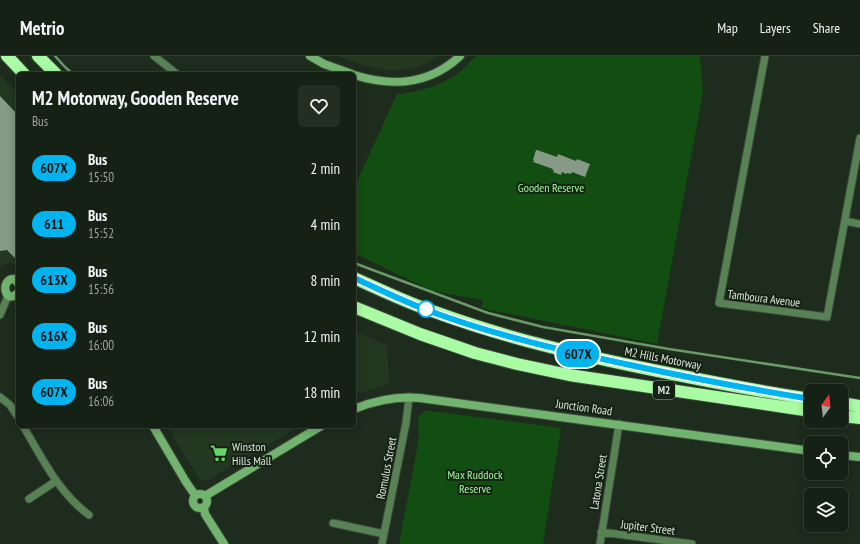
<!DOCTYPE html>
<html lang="en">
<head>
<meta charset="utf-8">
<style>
  body { margin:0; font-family:"PT Sans Narrow",sans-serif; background:#232e22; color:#f1f3f6; height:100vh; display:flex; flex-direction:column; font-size:15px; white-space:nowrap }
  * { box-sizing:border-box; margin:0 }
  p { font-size:13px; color:#9ea3a0 }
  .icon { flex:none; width:22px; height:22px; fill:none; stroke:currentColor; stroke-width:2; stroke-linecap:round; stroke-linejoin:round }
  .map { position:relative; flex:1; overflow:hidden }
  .details { position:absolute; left:16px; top:16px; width:340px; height:356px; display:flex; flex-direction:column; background:#162115; border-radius:6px; box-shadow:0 2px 10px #0003,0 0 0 1px #353e34 }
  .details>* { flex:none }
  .badge { padding:0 8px; border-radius:13px; font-size:14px; line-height:26px }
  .needle { width:26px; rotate:15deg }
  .controls { position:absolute; left:804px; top:328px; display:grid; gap:8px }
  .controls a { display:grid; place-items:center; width:44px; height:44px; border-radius:6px; background:#162115; box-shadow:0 2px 10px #0003,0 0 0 1px #353e34; font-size:20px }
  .map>.badge { position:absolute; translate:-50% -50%; box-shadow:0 0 0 2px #fff }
  .round { display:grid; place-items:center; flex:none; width:42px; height:42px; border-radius:6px; background:#232e22 }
  .overview { display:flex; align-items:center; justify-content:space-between; height:68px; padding:0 16px }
  h1 { font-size:19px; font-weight:700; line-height:30px }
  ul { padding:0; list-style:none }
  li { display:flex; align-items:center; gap:12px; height:56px; padding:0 16px }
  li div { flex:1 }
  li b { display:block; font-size:15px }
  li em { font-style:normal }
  li .badge { min-width:44px; font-weight:700; text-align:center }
  header { display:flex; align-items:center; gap:24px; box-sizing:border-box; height:56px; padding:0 20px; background:#162115; border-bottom:1px solid #353e34 }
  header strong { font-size:19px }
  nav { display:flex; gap:22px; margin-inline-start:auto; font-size:14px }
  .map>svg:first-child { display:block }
  .built { fill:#233721 }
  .green { fill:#124e12 }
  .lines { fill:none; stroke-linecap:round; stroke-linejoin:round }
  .stream { stroke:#6a9968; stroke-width:2.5 }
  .building { fill:#879a86 }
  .street-casing { stroke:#3b4a3a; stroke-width:9 }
  .secondary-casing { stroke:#3b4a3a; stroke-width:10 }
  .highway-casing { stroke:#3b4a3a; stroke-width:14 }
  .street { stroke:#598156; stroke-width:7 }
  .secondary { stroke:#72b46f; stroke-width:8 }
  .highway { stroke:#a9fba4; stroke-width:12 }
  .line-casing { stroke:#fff; stroke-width:9 }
  .line { stroke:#00b5ef; stroke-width:6 }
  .stop-dot { fill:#fff; stroke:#00b5ef; stroke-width:2 }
  .labels { text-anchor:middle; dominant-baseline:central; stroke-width:4; stroke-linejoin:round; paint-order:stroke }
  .shield { fill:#142213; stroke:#9faa9e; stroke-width:1 }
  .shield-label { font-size:11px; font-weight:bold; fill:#dbe5da }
  .park-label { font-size:12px; fill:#a2f79d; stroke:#142213 }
  .street-label { font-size:12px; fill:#dbe5da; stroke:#142213 }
  .poi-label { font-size:12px; fill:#dbe5da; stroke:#142213; text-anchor:start }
</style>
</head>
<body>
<header>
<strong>Metrio</strong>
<nav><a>Map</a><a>Layers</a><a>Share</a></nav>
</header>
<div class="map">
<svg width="860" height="488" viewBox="0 0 860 488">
  <rect width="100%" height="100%" fill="#1d2c1c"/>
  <path class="built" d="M 337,0 L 439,0 L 428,7 L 418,11 L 410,13 L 396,14 L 387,14 L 362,9 Z
    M 0,19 L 18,38 L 18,211 L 10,206 L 0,211 Z
    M 354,275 L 387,289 L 389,328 L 354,339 Z
    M 167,370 L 300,370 L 207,425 L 199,423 Z"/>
  <path class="green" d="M 476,0 L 700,0 L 703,36 L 657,288 L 481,252 L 483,244 L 432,235 L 354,197 L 354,132 L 397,38 C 420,36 444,29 462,14 C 467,9 471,4 476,0 Z
    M 425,355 L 431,355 L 561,372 L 543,488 L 399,488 L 419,382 L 418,364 L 420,359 Z"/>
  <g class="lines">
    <path class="stream" d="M 55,0 L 65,11 L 73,18
      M 354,207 L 488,257 L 543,271 L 669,293 L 860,322"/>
  </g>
  <path class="building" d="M 0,40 L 18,59 L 18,205 L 7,194 L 0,195 Z
    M 536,94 L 537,94 L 557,101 L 558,98 L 576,105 L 577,103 L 590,108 L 585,121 L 572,116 L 571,118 L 567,117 L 566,118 L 562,116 L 561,119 L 553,116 L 554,114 L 552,114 L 553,113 L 533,106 L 534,104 L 533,104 Z"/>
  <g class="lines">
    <g class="street-casing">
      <path id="street" d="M 154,0 L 177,18
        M 765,0 L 719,247 L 827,261 L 860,82
        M 845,165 L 860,168
        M 0,259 L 8,240
        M 0,341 L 10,349 L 18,361
        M 23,370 C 43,403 58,436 89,459
        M 29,443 L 56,425
        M 333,467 L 384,478
        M 601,476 L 692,488
        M 382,488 L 406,367 L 409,341
        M 600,488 L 619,368"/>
    </g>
    <g class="secondary-casing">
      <path id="secondary" d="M 310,0 L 324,8 L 352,18
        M 354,19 C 393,31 429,29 460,0
        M 18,227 L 14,223 C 0,222 4,250 18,237
        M 354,353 C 376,344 397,340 420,342 L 811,395
        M 153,370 L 186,426 L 195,439
        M 841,399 L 860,401
        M193 445a7 7 0 1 1 14 0a7 7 0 1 1-14 0Z
        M 205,440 L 321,370
        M 204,451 L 205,458 L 224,488"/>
    </g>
    <g class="highway-casing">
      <path id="highway" d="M 7,0 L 24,18
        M 38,0 L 56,18
        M 354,222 C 381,234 407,247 435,256 C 506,282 579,299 653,314 C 706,325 758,335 811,343
        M 354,251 L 420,278 L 475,297 L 517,308 L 569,319 L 811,355
        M 841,347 L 860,350
        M 841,360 L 860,362"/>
    </g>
    <use href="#street" class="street"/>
    <use href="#secondary" class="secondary"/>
    <use href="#highway" class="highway"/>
  </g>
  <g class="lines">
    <g class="line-casing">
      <path id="line" d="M 354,222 C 381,234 407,247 435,257 C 498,280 564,295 630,309 C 690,322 750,333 811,343"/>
    </g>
    <use href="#line" class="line"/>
  </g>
  <defs>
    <g id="supermarket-bare" transform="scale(1.38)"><path d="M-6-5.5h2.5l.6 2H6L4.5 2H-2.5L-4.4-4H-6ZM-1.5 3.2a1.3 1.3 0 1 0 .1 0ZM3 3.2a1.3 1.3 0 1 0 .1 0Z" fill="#68d465" stroke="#142213" stroke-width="2.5" paint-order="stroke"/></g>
  </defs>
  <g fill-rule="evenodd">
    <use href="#supermarket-bare" x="219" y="397"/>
  </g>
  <circle class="stop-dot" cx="426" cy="253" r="8"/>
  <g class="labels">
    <rect class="shield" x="653" y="325" width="22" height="18" rx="3"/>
    <g class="shield-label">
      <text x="664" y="334">M2</text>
    </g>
    <g class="park-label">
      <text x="551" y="131">Gooden Reserve</text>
      <text x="475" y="418">Max Ruddock<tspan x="475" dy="14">Reserve</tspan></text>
    </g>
    <g class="street-label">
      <text transform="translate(764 242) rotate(7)">Tamboura Avenue</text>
      <text transform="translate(663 302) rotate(11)">M2 Hills Motorway</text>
      <text transform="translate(584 351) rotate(8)">Junction Road</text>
      <text transform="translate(386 412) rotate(-79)">Romulus Street</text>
      <text transform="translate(598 426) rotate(-81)">Latona Street</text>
      <text transform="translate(648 471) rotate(7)">Jupiter Street</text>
    </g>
    <g class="poi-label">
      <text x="232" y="390">Winston<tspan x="232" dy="14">Hills Mall</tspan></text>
    </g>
  </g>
</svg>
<div class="controls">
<a><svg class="needle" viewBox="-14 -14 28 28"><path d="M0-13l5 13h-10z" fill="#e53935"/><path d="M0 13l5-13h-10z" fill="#9ea3a0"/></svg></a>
<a><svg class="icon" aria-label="locate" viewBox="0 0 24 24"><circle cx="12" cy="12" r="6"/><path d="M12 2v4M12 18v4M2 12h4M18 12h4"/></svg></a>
<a><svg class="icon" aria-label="layers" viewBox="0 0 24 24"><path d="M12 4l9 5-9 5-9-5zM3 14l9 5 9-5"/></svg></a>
</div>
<b class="badge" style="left:578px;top:298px;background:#00b5ef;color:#111">607X</b>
<section class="details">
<div class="overview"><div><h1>M2 Motorway, Gooden Reserve</h1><p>Bus</p></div><a class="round"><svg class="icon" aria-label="heart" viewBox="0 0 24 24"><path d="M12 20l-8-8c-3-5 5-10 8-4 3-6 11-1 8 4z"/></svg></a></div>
<ul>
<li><span class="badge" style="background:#00b5ef;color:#111">607X</span><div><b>Bus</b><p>15:50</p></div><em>2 min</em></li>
<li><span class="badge" style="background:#00b5ef;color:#111">611</span><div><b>Bus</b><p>15:52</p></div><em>4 min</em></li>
<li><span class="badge" style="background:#00b5ef;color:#111">613X</span><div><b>Bus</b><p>15:56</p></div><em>8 min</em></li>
<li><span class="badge" style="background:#00b5ef;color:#111">616X</span><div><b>Bus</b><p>16:00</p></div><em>12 min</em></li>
<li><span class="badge" style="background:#00b5ef;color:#111">607X</span><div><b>Bus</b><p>16:06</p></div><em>18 min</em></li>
</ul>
</section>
</div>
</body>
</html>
